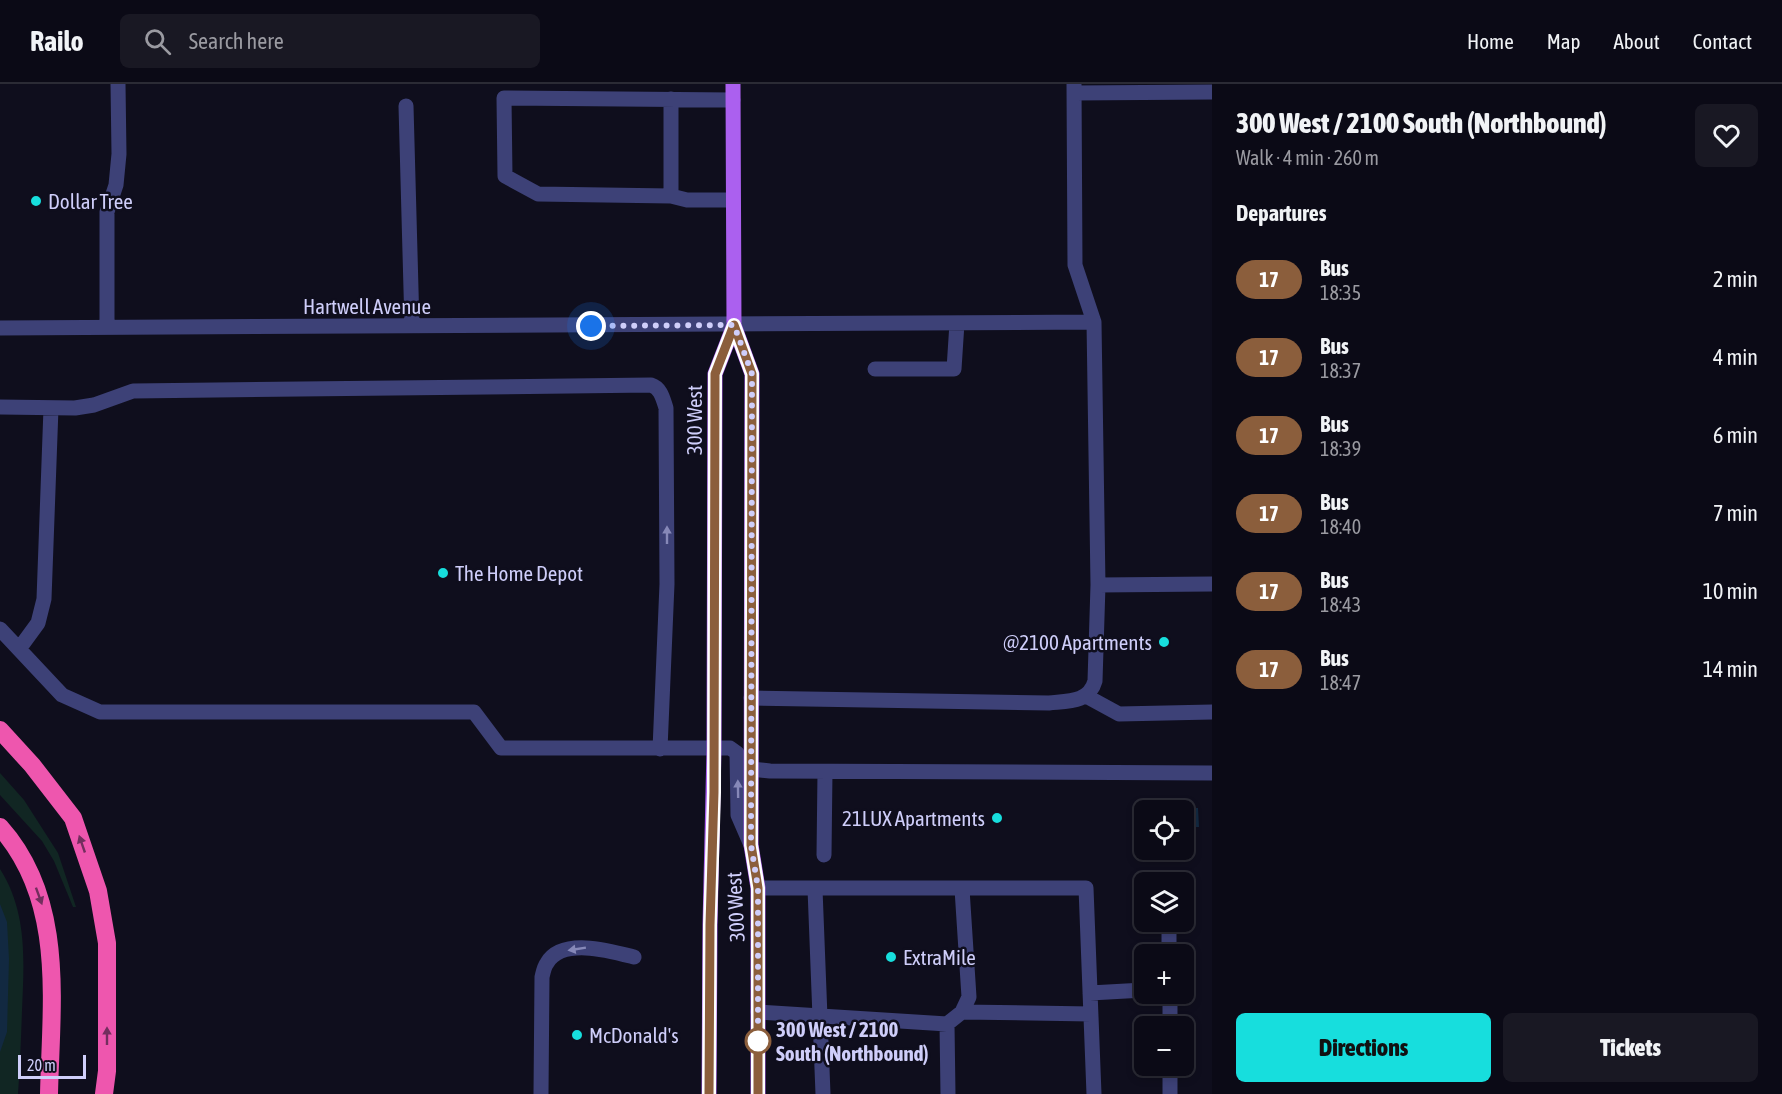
<!DOCTYPE html>
<html lang="en">
<head>
<meta charset="utf-8">
<style>
  body { margin:0; font-family:"Asap Condensed",sans-serif; background:#191823; color:#f1f3f6; height:100vh; display:flex; flex-direction:column; font-size:22px; white-space:nowrap }
  * { box-sizing:border-box; margin:0 }
  p { font-size:20px; color:#9a9aa1 }
  .icon { flex:none; width:33px; height:33px; fill:none; stroke:currentColor; stroke-width:2; stroke-linecap:round; stroke-linejoin:round }
  .map { position:relative; flex:1; overflow:hidden }
  .side { display:flex; flex-direction:column; background:#0b0a16; width:570px }
  .side>* { flex:none }
  .badge { padding:0 12px; border-radius:20px; font-size:21px; line-height:39px }
  .buttons { position:absolute; left:1134px; top:716px; display:grid; gap:12px }
  .buttons a { display:grid; place-items:center; width:60px; height:60px; border-radius:9px; background:#0b0a16; box-shadow:0 3px 9px #0003,0 0 0 2px #2b2b35; font-size:30px }
  .scale { position:absolute; left:18px; bottom:15px; width:68px; box-sizing:border-box; padding-left:6px; border:3px solid #cfcefa; border-top:0; font-size:16px; line-height:21px; white-space:nowrap; color:#cfcefa; -webkit-text-stroke:4px #0f0e1d; paint-order:stroke }
  .you { position:absolute; width:30px; height:30px; margin:-15px; border:4px solid #fff; border-radius:50%; background:#1a73e8; box-shadow:0 0 0 9px #1a73e833 }
  .map>.badge { position:absolute; translate:-50% -50%; box-shadow:0 0 0 3px #fff }
  h2 { padding:0 24px; font-size:22px; line-height:54px }
  .round { display:grid; place-items:center; flex:none; width:63px; height:63px; border-radius:9px; background:#191823 }
  .headline { display:flex; align-items:center; justify-content:space-between; height:102px; padding:0 24px }
  h1 { font-size:28px; font-weight:800; line-height:45px }
  .button { display:flex; gap:12px; margin-top:auto; padding:12px 24px }
  .button a { flex:1; height:69px; border-radius:9px; background:#17dedd; color:#111; font-size:24px; font-weight:800; line-height:69px; text-align:center }
  .button a+a { background:#191823; color:#f1f3f6 }
  ul { padding:0; list-style:none }
  li { display:flex; align-items:center; gap:18px; height:78px; padding:0 24px }
  li div { flex:1 }
  li b { display:block; font-size:22px }
  li em { font-style:normal }
  li .badge { min-width:66px; font-weight:700; text-align:center }
  header { display:flex; align-items:center; gap:36px; box-sizing:border-box; height:84px; padding:0 30px; background:#0b0a16; border-bottom:2px solid #2b2b35 }
  header strong { font-size:28px }
  nav { display:flex; gap:33px; margin-inline-start:auto; font-size:21px }
  .search { width:420px; height:54px; background:#191823; display:flex; align-items:center; gap:15px; box-sizing:border-box; padding:0 21px; border-radius:9px; color:#9a9aa1; font-size:22px }
  main { display:flex; flex:1; min-height:0 }
  .map>svg:first-child { display:block }
  .green { fill:#112623 }
  .water { fill:#122941 }
  .lines { fill:none; stroke-linecap:round; stroke-linejoin:round }
  .minor { stroke:#3d4177; stroke-width:15 }
  .major { stroke:#ab60ef; stroke-width:15 }
  .highway { stroke:#ee56ae; stroke-width:18 }
  .oneway { fill:#8688b8 }
  .oneway2 { fill:#732e5e }
  .line-casing { stroke:#fff; stroke-width:14 }
  .line { stroke:#8b5e3c; stroke-width:9 }
  .walk { stroke:#cfcefa; stroke-width:6; stroke-dasharray:0 10.8 }
  .poi-dot { fill:#17dedd; stroke:#0f0e1d; stroke-width:2 }
  .stop-dot { fill:#fff; stroke:#8b5e3c; stroke-width:3 }
  .labels { text-anchor:middle; dominant-baseline:central; stroke-width:5; stroke-linejoin:round; paint-order:stroke }
  .poi-label { font-size:21px; fill:#cfcefa; stroke:#0f0e1d; text-anchor:start }
  .street-label { font-size:21px; fill:#cfcefa; stroke:#0f0e1d }
  .stop-label { font-size:21px; font-weight:bold; fill:#cfcefa; stroke:#0f0e1d; text-anchor:start }
</style>
</head>
<body>
<header>
<strong>Railo</strong>
<div class="search"><svg class="icon" aria-label="search" viewBox="0 0 24 24"><circle cx="10" cy="10" r="6"/><path d="M15 15l6 6"/></svg>Search here</div>
<nav><a>Home</a><a>Map</a><a>About</a><a>Contact</a></nav>
</header>
<main>
<div class="map">
<svg width="1212" height="1010" viewBox="0 0 1212 1010">
  <rect width="100%" height="100%" fill="#0f0e1d"/>
  <path class="green" d="M 0,689 L 24,716 L 58,769 L 76,823 L 73,823 L 54,777 L 42,757 L 0,711 Z
    M 0,785 C 28,829 24,878 22,927 C 21,955 20,983 18,1010 L 0,1010 Z"/>
  <path class="water" d="M 1146,724 L 1198,724 L 1199,743 L 1184,743 L 1184,726 L 1146,726 Z
    M 0,820 L 7,838 L 9,875 L 7,948 L 0,968 Z"/>
  <g class="lines">
    <path class="minor" d="M 1074,0 L 1075,181 L 1094,238 L 1098,501
      M 1074,9 L 1212,8
      M 671,15 L 671,112 L 687,116 L 732,116
      M 406,22 L 412,242
      M 671,112 L 538,110 L 505,92 L 504,14 L 733,16
      M 107,243 L 107,128 L 116,101 L 119,70 L 118,0
      M 0,244 L 1094,238
      M 875,285 L 954,285 L 957,239
      M 0,323 L 75,324 L 94,321 L 133,307 L 651,301 C 661,304 663,315 666,324 L 667,500 L 660,665
      M 0,545 L 62,611 L 100,628 L 474,628 L 501,664 L 730,664 L 737,669 L 738,731 L 751,761
      M 19,565 L 38,539 L 44,515 L 51,324
      M 1086,612 L 1119,630 L 1212,628
      M 751,614 L 1049,619 C 1067,617 1089,619 1095,597 L 1098,501 L 1212,500
      M 751,685 L 770,687 L 1212,689
      M 824,771 L 825,688
      M 758,804 L 1086,804 L 1094,1010
      M 815,805 L 823,1010
      M 1169,837 L 1169,870
      M 1090,909 L 1144,906
      M 1170,909 L 1170,942
      M 758,928 L 947,940 L 962,928 L 969,913 L 962,805
      M 962,928 L 1091,930
      M 947,940 L 948,1010
      M 1170,981 L 1170,1010
      M 541,1010 L 542,893 C 543,889 544,883 547,879 C 562,853 611,867 634,873"/>
    <path class="major" d="M 733,0 L 734,241 L 752,290 L 751,761 L 758,804 L 758,1010
      M 709,1010 L 710,841 L 714,665 L 715,290 L 734,241"/>
    <path class="highway" d="M 0,646 L 32,681 L 73,734 L 98,807 L 107,859 L 107,987 L 104,1010
      M 0,743 C 66,817 51,919 49,1010"/>
  </g>
  <defs><path id="oneway-solid" d="M-6-.8H1V-3.2L6.5 0L1 3.2V.8H-6Z" transform="scale(1.5)"/></defs>
  <g class="oneway">
    <use href="#oneway-solid" transform="translate(667 451) rotate(-90)"/>
    <use href="#oneway-solid" transform="translate(738 705) rotate(-91)"/>
    <use href="#oneway-solid" transform="translate(577 865) rotate(171)"/>
  </g>
  <g class="oneway2">
    <use href="#oneway-solid" transform="translate(82 760) rotate(-109)"/>
    <use href="#oneway-solid" transform="translate(39 812) rotate(70)"/>
    <use href="#oneway-solid" transform="translate(107 952) rotate(-90)"/>
  </g>
  <g class="lines">
    <g class="line-casing">
      <path id="line" d="M 709,1010 L 710,841 L 714,708 L 715,290 L 734,241 L 752,290 L 751,761 L 758,804 L 758,1010"/>
    </g>
    <use href="#line" class="line"/>
    <path class="walk" d="M 591,242 L 734,241 L 752,290 L 751,761 L 758,804 L 758,957"/>
  </g>
  <g class="poi-dot">
    <circle cx="36" cy="117" r="6"/>
    <circle cx="443" cy="489" r="6"/>
    <circle cx="1164" cy="558" r="6"/>
    <circle cx="997" cy="734" r="6"/>
    <circle cx="891" cy="873" r="6"/>
    <circle cx="577" cy="951" r="6"/>
  </g>
  <circle class="stop-dot" cx="758" cy="957" r="12"/>
  <g class="labels">
    <g class="poi-label">
      <text x="48" y="117">Dollar Tree</text>
      <text x="455" y="489">The Home Depot</text>
      <text x="1152" y="558" text-anchor="end">@2100 Apartments</text>
      <text x="985" y="734" text-anchor="end">21LUX Apartments</text>
      <text x="903" y="873">ExtraMile</text>
      <text x="589" y="951">McDonald's</text>
    </g>
    <g class="street-label">
      <text x="367" y="222">Hartwell Avenue</text>
      <text transform="translate(694 336) rotate(-90)">300 West</text>
      <text transform="translate(735 823) rotate(-93)">300 West</text>
    </g>
    <g class="stop-label">
      <text x="776" y="945">300 West / 2100<tspan x="776" dy="24">South (Northbound)</tspan></text>
    </g>
  </g>
</svg>
<div class="buttons">
<a><svg class="icon" aria-label="locate" viewBox="0 0 24 24"><circle cx="12" cy="12" r="6"/><path d="M12 2v4M12 18v4M2 12h4M18 12h4"/></svg></a>
<a><svg class="icon" aria-label="layers" viewBox="0 0 24 24"><path d="M12 4l9 5-9 5-9-5zM3 14l9 5 9-5"/></svg></a>
<a>+</a>
<a>−</a>
</div>
<div class="scale">20 m</div>
<div class="you" style="left:591px;top:242px"></div>
</div>
<section class="side">
<div class="headline"><div><h1>300 West / 2100 South (Northbound)</h1><p>Walk · 4 min · 260 m</p></div><a class="round"><svg class="icon" aria-label="heart" viewBox="0 0 24 24"><path d="M12 20l-8-8c-3-5 5-10 8-4 3-6 11-1 8 4z"/></svg></a></div>
<h2>Departures</h2>
<ul>
<li><span class="badge" style="background:#8b5e3c;color:#fff">17</span><div><b>Bus</b><p>18:35</p></div><em>2 min</em></li>
<li><span class="badge" style="background:#8b5e3c;color:#fff">17</span><div><b>Bus</b><p>18:37</p></div><em>4 min</em></li>
<li><span class="badge" style="background:#8b5e3c;color:#fff">17</span><div><b>Bus</b><p>18:39</p></div><em>6 min</em></li>
<li><span class="badge" style="background:#8b5e3c;color:#fff">17</span><div><b>Bus</b><p>18:40</p></div><em>7 min</em></li>
<li><span class="badge" style="background:#8b5e3c;color:#fff">17</span><div><b>Bus</b><p>18:43</p></div><em>10 min</em></li>
<li><span class="badge" style="background:#8b5e3c;color:#fff">17</span><div><b>Bus</b><p>18:47</p></div><em>14 min</em></li>
</ul>
<div class="button"><a>Directions</a><a>Tickets</a></div>
</section>
</main>
</body>
</html>
